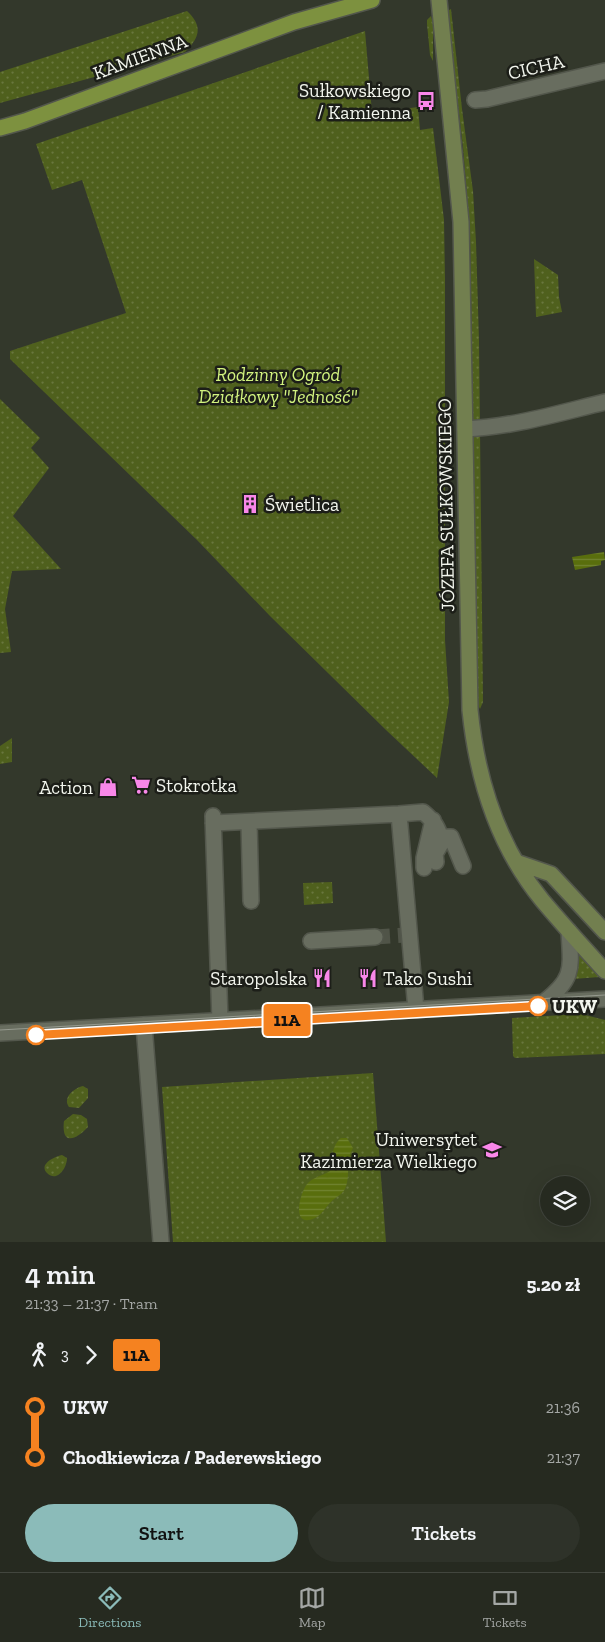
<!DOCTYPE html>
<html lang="en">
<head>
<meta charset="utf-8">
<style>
  body { margin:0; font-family:"Zilla Slab",serif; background:#2e3229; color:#f1f3f6; height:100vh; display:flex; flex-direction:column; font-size:19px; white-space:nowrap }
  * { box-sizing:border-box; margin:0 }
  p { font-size:16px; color:#a4a7a5 }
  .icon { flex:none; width:28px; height:28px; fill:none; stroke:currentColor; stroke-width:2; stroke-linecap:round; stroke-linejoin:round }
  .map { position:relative; height:1242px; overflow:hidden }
  .side { display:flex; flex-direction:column; background:#262a20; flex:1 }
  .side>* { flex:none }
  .badge { padding:0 10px; border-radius:4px; font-size:18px; line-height:32px }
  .tools { position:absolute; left:540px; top:1176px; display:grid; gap:10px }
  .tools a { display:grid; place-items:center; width:50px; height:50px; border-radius:50%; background:#262a20; box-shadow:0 5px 20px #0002,0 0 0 1px #42463e; font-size:25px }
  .map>.badge { position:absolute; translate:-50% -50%; box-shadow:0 0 0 2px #fff }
  .legs { display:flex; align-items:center; gap:8px; height:55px; padding:0 25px; font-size:16px }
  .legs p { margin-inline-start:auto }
  .headline { display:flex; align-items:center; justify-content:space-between; height:85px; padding:0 25px }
  h1 { font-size:28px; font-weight:600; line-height:38px }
  .primary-button { display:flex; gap:10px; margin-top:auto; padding:10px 25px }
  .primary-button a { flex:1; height:58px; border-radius:30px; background:#8bbbb9; color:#111; font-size:20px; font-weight:600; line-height:58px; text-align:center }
  .primary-button a+a { background:#2e3229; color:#f1f3f6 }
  ul { padding:0 25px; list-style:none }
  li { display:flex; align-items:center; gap:18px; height:50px; font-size:19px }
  li i { display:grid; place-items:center; width:8px; height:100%; margin:0 6px; background:currentColor }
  li i::after { content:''; width:12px; height:12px; margin:-6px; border:4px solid; border-radius:50%; background:#262a20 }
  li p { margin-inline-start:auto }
  li:first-child i { background:linear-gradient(#0000 50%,currentColor 0) }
  li:last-child i { background:linear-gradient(currentColor 50%,#0000 0) }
  .tab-bar { display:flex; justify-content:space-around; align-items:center; height:70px; border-top:1px solid #42463e; background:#262a20; font-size:14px; color:#a4a7a5 }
  .tab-bar a { display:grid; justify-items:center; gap:2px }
  .tab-bar .on { color:#8bbbb9 }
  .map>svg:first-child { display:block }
  .green { fill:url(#green-dots) }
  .water { fill:url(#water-rules) }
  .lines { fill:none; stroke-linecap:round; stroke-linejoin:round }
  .minor-tunnel { stroke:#505448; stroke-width:15; stroke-dasharray:15 8; stroke-linecap:butt }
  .minor-casing { stroke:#53574c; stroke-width:18 }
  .tertiary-casing { stroke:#53574c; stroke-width:18 }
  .secondary-casing { stroke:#53574c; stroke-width:18 }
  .primary-casing { stroke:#53574c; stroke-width:18 }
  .minor { stroke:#686d5f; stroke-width:15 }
  .tertiary { stroke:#686d5f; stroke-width:15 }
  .secondary { stroke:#727f4f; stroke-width:15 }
  .primary { stroke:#7d913f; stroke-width:15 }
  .tram { stroke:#969a8f; stroke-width:1 }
  .line-1-casing { stroke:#fff; stroke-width:11 }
  .line-1 { stroke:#f58220; stroke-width:8 }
  .stop-1-dot { fill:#fff; stroke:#f58220; stroke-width:2.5 }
  .labels { text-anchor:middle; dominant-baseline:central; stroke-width:5; stroke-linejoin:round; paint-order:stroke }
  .street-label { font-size:19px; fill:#f2f5ed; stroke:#1c1e18 }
  .poi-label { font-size:19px; fill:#f2f5ed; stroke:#1c1e18; text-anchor:end }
  .park-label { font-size:19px; font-style:italic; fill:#d2f37f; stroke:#1c1e18 }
  .stop-label { font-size:19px; font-weight:bold; fill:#f2f5ed; stroke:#1c1e18; text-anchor:start }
</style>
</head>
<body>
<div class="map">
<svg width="605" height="1242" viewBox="0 0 605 1242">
  <defs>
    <pattern id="green-dots" width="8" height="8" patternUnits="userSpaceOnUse" patternTransform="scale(1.25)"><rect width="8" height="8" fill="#4f601d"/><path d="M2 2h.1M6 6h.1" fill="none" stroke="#69773e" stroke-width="1.8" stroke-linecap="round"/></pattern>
    <pattern id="water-rules" width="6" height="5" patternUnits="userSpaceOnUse" patternTransform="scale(1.25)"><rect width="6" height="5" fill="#596e0d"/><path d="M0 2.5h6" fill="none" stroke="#718331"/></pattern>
  </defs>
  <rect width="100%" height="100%" fill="#33382b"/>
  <path class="green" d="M 451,9 L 462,109 L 473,191 L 476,242 L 479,340 L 483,702 L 480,709 L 478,705 L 477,658 L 470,231 L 463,147 L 447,11 Z
    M 187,11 C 203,26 200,37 185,52 L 0,103 L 0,72 Z
    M 431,16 L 433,23 L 433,61 L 430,55 L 427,24 L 427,20 Z
    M 365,31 L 372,113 L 418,107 L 420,130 L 433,128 L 444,220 L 445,279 L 445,640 L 449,702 L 437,778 L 386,730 L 270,616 L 197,540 L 10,359 L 10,351 L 126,313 L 82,180 L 52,190 L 36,144 Z
    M 534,259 L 558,275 L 559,297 L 562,312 L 536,317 Z
    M 0,399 L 40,438 L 31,448 L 49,468 L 13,516 L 61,569 L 12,571 L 5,609 L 11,652 L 0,653 Z
    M 12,738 L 12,762 L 0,764 L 0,746 Z
    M 332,882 L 333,903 L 304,905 L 303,883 Z
    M 577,952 L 578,952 L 600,977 L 573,979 Z
    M 581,1014 L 605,1020 L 605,1054 L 515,1058 L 513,1056 L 512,1018 Z
    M 373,1073 L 386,1242 L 173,1242 L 162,1087 Z
    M 83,1086 L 88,1089 L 88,1098 L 79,1108 L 69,1107 C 62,1098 74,1088 83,1086 Z
    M 73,1114 L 81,1115 L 87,1119 L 88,1127 C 76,1140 61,1146 64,1121 Z
    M 62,1155 L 67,1158 C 67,1168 57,1183 47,1173 C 38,1164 56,1156 62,1155 Z"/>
  <path class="water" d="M 604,552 L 605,560 L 601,561 L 601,565 L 575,570 L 572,557 Z
    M 341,1138 L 347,1138 L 353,1148 C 345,1161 351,1176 345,1189 C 342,1195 335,1197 331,1202 C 325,1207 323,1214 315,1218 C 291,1229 299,1195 307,1184 C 313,1177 322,1176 330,1171 C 333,1159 331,1146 341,1138 Z"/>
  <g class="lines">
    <path class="minor-tunnel" d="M 375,937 L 405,935"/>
    <g class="minor-casing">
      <path id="minor" d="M 475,100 L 487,99 L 605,71
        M 465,429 C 513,427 559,413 605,402
        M 399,814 L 423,812 C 435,822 438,827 442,842 L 435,854 L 436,862
        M 213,816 L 220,1021
        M 249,822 L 251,901
        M 213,823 L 399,814 L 416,1010
        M 440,837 L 451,837 L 463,866
        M 424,868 L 424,858 L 433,820
        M 311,941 L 375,937
        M 144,1025 L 161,1242"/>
    </g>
    <g class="tertiary-casing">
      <path id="tertiary" d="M 544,1002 C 575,978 571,968 569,931
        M 0,1033 L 605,999"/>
    </g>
    <g class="secondary-casing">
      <path id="secondary" d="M 439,0 L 461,222 L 470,710 C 477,779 497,845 542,900 C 562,924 584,948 605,971
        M 516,862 L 551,874 L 605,932"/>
    </g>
    <g class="primary-casing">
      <path id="primary" d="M 0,128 L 25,121 L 294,22 L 372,0"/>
    </g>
    <use href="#minor" class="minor"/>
    <use href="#tertiary" class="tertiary"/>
    <use href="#secondary" class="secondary"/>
    <use href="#primary" class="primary"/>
    <path class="tram" d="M 0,1030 L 605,995"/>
  </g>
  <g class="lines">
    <g class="line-1-casing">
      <path id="line-1" d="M 36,1035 L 538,1006"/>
    </g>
    <use href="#line-1" class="line-1"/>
  </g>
  <defs>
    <g id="bus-bare" transform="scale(1.5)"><path d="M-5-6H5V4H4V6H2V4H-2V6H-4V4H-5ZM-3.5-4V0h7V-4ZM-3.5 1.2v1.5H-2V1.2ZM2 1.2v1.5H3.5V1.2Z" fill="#f987e9" stroke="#1c1e18" stroke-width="2.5" paint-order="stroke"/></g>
    <g id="building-bare" transform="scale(1.5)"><path d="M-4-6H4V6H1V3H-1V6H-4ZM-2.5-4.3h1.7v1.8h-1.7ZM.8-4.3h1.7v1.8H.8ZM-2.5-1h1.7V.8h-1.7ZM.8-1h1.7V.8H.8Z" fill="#f987e9" stroke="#1c1e18" stroke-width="2.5" paint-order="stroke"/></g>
    <g id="supermarket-bare" transform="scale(1.5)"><path d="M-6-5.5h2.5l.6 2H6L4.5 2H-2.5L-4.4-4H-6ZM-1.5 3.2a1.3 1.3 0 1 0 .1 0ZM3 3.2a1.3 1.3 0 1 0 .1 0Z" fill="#f987e9" stroke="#1c1e18" stroke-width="2.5" paint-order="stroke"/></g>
    <g id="shop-bare" transform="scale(1.5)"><path d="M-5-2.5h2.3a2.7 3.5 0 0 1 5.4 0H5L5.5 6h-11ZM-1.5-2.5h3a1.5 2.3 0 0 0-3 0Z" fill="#f987e9" stroke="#1c1e18" stroke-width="2.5" paint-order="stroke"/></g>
    <g id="restaurant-bare" transform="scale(1.5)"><path d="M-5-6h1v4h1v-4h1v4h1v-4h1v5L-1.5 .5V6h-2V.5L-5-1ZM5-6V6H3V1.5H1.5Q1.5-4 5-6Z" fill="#f987e9" stroke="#1c1e18" stroke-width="2.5" paint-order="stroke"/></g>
    <g id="university-bare" transform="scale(1.5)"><path d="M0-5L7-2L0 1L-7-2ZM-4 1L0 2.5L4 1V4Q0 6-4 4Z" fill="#f987e9" stroke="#1c1e18" stroke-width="2.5" paint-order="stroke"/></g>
  </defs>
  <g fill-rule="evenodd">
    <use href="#bus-bare" x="426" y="101"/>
    <use href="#building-bare" x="250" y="504"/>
    <use href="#supermarket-bare" x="141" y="785"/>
    <use href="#shop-bare" x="108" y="787"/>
    <use href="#restaurant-bare" x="322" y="978"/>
    <use href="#restaurant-bare" x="368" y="978"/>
    <use href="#university-bare" x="492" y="1150"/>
  </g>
  <g class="stop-1-dot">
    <circle cx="538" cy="1006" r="9"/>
    <circle cx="36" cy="1035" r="9"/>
  </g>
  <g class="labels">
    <g class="street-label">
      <text transform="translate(140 57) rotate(-20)">KAMIENNA</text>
      <text transform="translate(536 67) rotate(-13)">CICHA</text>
      <text transform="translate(446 505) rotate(-91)">JÓZEFA SUŁKOWSKIEGO</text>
    </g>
    <g class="poi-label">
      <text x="411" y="90">Sułkowskiego<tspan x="411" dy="22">/ Kamienna</tspan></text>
      <text x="265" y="504" text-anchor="start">Świetlica</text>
      <text x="156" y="785" text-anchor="start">Stokrotka</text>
      <text x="93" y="787">Action</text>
      <text x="307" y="978">Staropolska</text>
      <text x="383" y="978" text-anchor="start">Tako Sushi</text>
      <text x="477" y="1139">Uniwersytet<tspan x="477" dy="22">Kazimierza Wielkiego</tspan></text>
    </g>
    <g class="park-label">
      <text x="278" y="374">Rodzinny Ogród<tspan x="278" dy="22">Działkowy "Jedność"</tspan></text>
    </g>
    <g class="stop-label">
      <text x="552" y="1006">UKW</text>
    </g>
  </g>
</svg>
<div class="tools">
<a><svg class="icon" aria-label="layers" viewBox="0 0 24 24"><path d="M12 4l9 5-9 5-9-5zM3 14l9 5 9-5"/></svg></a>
</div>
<b class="badge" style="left:287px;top:1020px;background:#f58220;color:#111">11A</b>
</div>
<section class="side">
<div class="headline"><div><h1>4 min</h1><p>21:33 – 21:37 · Tram</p></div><b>5.20 zł</b></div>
<div class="legs"><svg class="icon" aria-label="walk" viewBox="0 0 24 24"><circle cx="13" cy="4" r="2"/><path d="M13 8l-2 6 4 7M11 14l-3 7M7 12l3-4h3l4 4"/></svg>3<svg class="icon" aria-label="forward" viewBox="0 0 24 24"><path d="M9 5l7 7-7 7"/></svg><b class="badge" style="background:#f58220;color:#111">11A</b></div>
<ul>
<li><i style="color:#f58220"></i><b>UKW</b><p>21:36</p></li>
<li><i style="color:#f58220"></i><b>Chodkiewicza / Paderewskiego</b><p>21:37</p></li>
</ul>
<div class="primary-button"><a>Start</a><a>Tickets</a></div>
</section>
<nav class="tab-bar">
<a class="on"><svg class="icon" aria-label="directions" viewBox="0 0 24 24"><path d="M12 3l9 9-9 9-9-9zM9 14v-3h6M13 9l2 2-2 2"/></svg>Directions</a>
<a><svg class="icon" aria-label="map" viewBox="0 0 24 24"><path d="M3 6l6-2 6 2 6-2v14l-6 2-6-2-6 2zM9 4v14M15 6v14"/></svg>Map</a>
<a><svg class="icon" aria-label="tickets" viewBox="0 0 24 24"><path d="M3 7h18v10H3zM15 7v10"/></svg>Tickets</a>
</nav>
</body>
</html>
